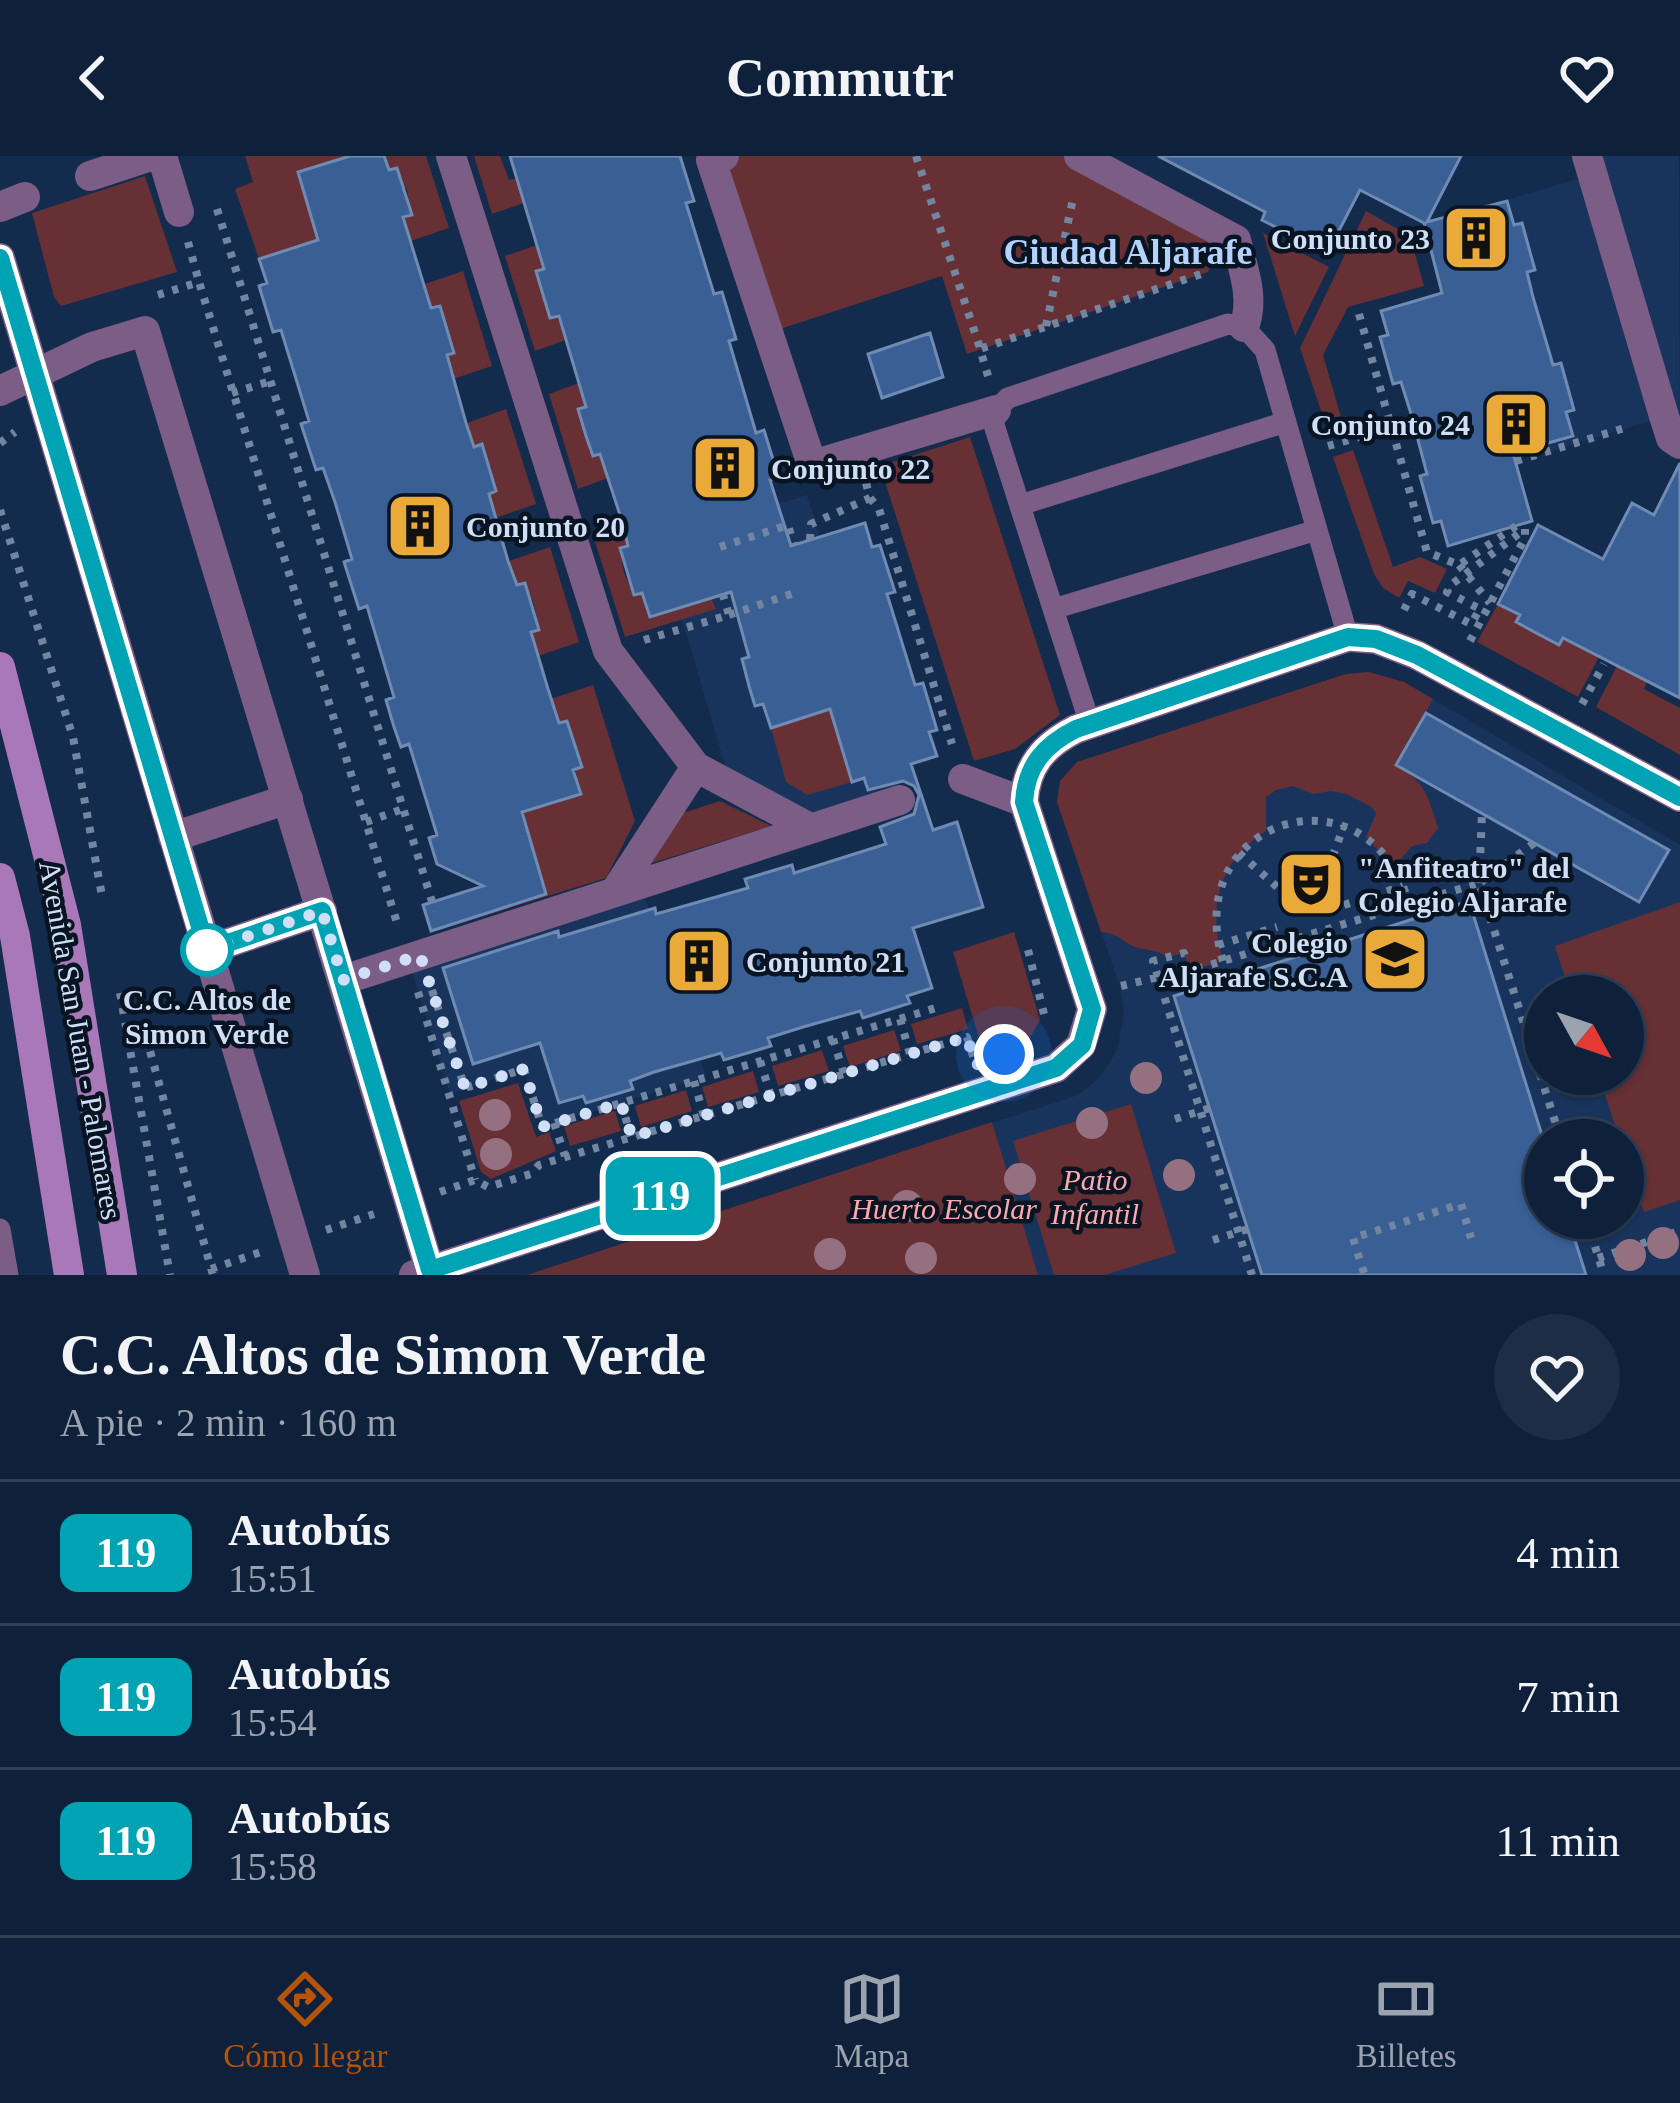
<!DOCTYPE html>
<html lang="es">
<head>
<meta charset="utf-8">
<style>
  body { margin:0; font-family:"Times New Roman",serif; background:#1c2d45; color:#f1f3f6; height:100vh; display:flex; flex-direction:column; font-size:45px; white-space:nowrap }
  * { box-sizing:border-box; margin:0 }
  p { font-size:39px; color:#9ba3af }
  .icon { flex:none; width:66px; height:66px; fill:none; stroke:currentColor; stroke-width:2; stroke-linecap:round; stroke-linejoin:round }
  .map { position:relative; height:1119px; overflow:hidden }
  .sheet { display:flex; flex-direction:column; background:#0e203a; flex:1 }
  .sheet>* { flex:none }
  .badge { padding:0 24px; border-radius:18px; font-size:42px; line-height:78px }
  .needle { width:78px; rotate:130deg }
  .tools { position:absolute; left:1524px; top:819px; display:grid; gap:24px }
  .tools a { display:grid; place-items:center; width:120px; height:120px; border-radius:50%; background:#0e203a; box-shadow:0 3px 9px #0004,0 0 0 3px #2e3e54; font-size:60px }
  .you { position:absolute; width:60px; height:60px; margin:-30px; border:9px solid #fff; border-radius:50%; background:#1a73e8; box-shadow:0 0 0 18px #1a73e833 }
  .map>.badge { position:absolute; translate:-50% -50%; box-shadow:0 0 0 6px #fff }
  .round { display:grid; place-items:center; flex:none; width:126px; height:126px; border-radius:63px; background:#1c2d45 }
  .headline { display:flex; align-items:center; justify-content:space-between; height:204px; padding:0 60px }
  h1 { font-size:57px; font-weight:600; line-height:90px }
  ul { padding:0; list-style:none }
  li { display:flex; align-items:center; gap:36px; height:144px; padding:0 60px; border-top:3px solid #2e3e54 }
  li div { flex:1 }
  li b { display:block; font-size:45px }
  li em { font-style:normal }
  li .badge { min-width:132px; font-weight:700; text-align:center }
  header { display:flex; justify-content:space-between; align-items:center; height:156px; padding:0 60px; background:#0e203a; font-size:54px; font-weight:600 }
  .menu { display:flex; justify-content:space-around; align-items:center; height:168px; border-top:3px solid #2e3e54; background:#0e203a; font-size:33px; color:#9ba3af }
  .menu a { display:grid; justify-items:center; gap:6px }
  .menu .on { color:#b45309 }
  .map>svg:first-child { display:block }
  .built { fill:#19345c; fill-rule:evenodd }
  .green { fill:#663034 }
  .building { fill:#395f94; stroke:#6f8bb3; stroke-width:3 }
  .lines { fill:none; stroke-linecap:round; stroke-linejoin:round }
  .path { stroke:#7286a2; stroke-width:8; stroke-dasharray:6 9; stroke-linecap:butt }
  .lane { stroke:#7b5d85; stroke-width:21 }
  .street { stroke:#7b5d85; stroke-width:30 }
  .secondary { stroke:#a878b8; stroke-width:30 }
  .path-bridge { stroke:#7286a2; stroke-width:8; stroke-dasharray:6 9; stroke-linecap:butt }
  .tree { fill:#947081 }
  .line-casing { stroke:#fff; stroke-width:27 }
  .line { stroke:#00a3b4; stroke-width:18 }
  .walk { stroke:#d0dff5; stroke-width:12; stroke-dasharray:0 21.6 }
  .stop-dot { fill:#fff; stroke:#00a3b4; stroke-width:6 }
  .labels { text-anchor:middle; dominant-baseline:central; stroke-width:9; stroke-linejoin:round; paint-order:stroke }
  .poi-label { font-size:30px; font-weight:bold; fill:#d0dff5; stroke:#091423; text-anchor:start }
  .stop-label { font-size:30px; font-weight:bold; fill:#d0dff5; stroke:#091423 }
  .street-label { font-size:30px; fill:#d0dff5; stroke:#091423 }
  .park-label { font-size:30px; font-style:italic; fill:#fda8ab; stroke:#091423 }
  .quarter-label { font-size:36px; font-weight:bold; fill:#b4d2fe; stroke:#091423 }
</style>
</head>
<body>
<header><svg class="icon" aria-label="back" viewBox="0 0 24 24"><path d="M15 5l-7 7 7 7"/></svg>Commutr<svg class="icon" aria-label="heart" viewBox="0 0 24 24"><path d="M12 20l-8-8c-3-5 5-10 8-4 3-6 11-1 8 4z"/></svg></header>
<div class="map">
<svg width="1680" height="1119" viewBox="0 0 1680 1119">
  <rect width="100%" height="100%" fill="#132b4d"/>
  <path class="built" d="M 546,0 L 730,362 L 807,339 L 900,644 L 810,672 L 731,630 Z
    M 1587,0 L 1679,0 L 1680,288 L 1663,261 L 1548,296 L 1473,54 L 1591,19 Z
    M 1370,516 L 1404,526 L 1680,689 L 1680,1119 L 527,1119 L 1078,939 L 1096,925 L 1109,908 L 1118,891 L 1124,855 L 1120,831 L 1057,646 L 1060,625 L 1077,606 L 1346,518 ZM 1545,840 L 1623,840 L 1623,918 L 1545,918 ZM 1545,984 L 1623,984 L 1623,1062 L 1545,1062 Z
    M 640,727 L 706,921 L 542,971 L 524,913 L 450,938 L 408,803 Z"/>
  <path class="green" d="M 245,0 L 350,0 L 298,17 L 318,84 L 259,103 L 235,33 L 253,26 Z
    M 384,0 L 426,0 L 449,72 L 411,85 L 403,61 L 411,58 L 407,34 L 389,14 Z
    M 474,0 L 500,0 L 509,24 L 517,22 L 524,47 L 492,58 Z
    M 724,0 L 1078,0 L 1221,76 L 1208,116 L 967,198 L 942,120 L 768,177 Z
    M 145,20 L 177,116 L 61,150 L 54,141 L 32,57 Z
    M 1366,55 L 1410,80 L 1424,130 L 1348,151 L 1323,199 L 1345,275 L 1329,279 L 1300,192 Z
    M 1263,77 L 1329,111 L 1295,180 Z
    M 537,89 L 544,113 L 536,116 C 544,142 558,158 566,184 L 535,195 L 505,100 Z
    M 463,115 L 492,210 L 453,223 L 447,199 L 454,196 L 440,150 L 431,152 L 425,128 Z
    M 579,227 C 587,253 585,275 593,300 L 600,298 L 608,322 L 578,333 L 549,238 Z
    M 506,253 L 536,348 L 495,362 L 489,338 L 491,311 L 474,291 L 467,267 Z
    M 970,281 L 1060,559 L 1015,593 L 974,605 L 880,310 Z
    M 1353,294 L 1393,411 L 1420,401 L 1447,413 L 1435,437 L 1408,425 L 1399,442 L 1383,432 L 1374,418 L 1333,301 Z
    M 620,366 L 628,390 L 620,393 L 624,417 L 634,439 L 642,437 L 650,461 L 711,442 L 716,453 L 625,481 L 592,376 Z
    M 550,391 L 579,486 L 538,500 L 531,476 L 539,473 L 534,449 L 525,427 L 517,429 L 509,405 Z
    M 1498,448 L 1520,459 L 1517,466 L 1559,489 L 1563,482 L 1599,501 L 1578,541 L 1477,486 Z
    M 1617,510 L 1647,525 L 1644,533 L 1680,552 L 1680,599 L 1596,551 Z
    M 1369,516 L 1404,526 L 1433,543 L 1396,609 C 1425,625 1429,642 1438,672 L 1427,687 L 1412,690 L 1394,711 L 1366,681 L 1376,658 L 1372,651 L 1346,638 L 1331,635 L 1314,638 L 1293,630 L 1276,634 L 1266,641 L 1266,675 C 1218,706 1207,752 1223,805 L 1190,815 L 1184,797 L 1167,801 C 1154,791 1143,796 1129,788 C 1117,781 1115,777 1101,776 L 1057,646 L 1060,625 L 1077,606 L 1346,518 Z
    M 593,529 L 635,665 L 606,722 L 464,766 L 459,750 L 542,724 L 522,656 L 581,638 C 573,612 575,590 567,565 L 559,567 L 551,543 Z
    M 830,553 L 852,626 L 807,639 L 786,626 L 771,572 Z
    M 720,645 L 771,670 L 652,707 L 683,657 Z
    M 1680,746 L 1680,1044 L 1644,1056 L 1598,918 L 1623,918 L 1623,840 L 1571,840 L 1555,790 Z
    M 1014,776 L 1040,864 L 1031,880 L 983,895 L 953,796 Z
    M 962,852 L 968,873 L 917,888 L 911,868 Z
    M 894,874 L 901,895 L 850,911 L 843,890 Z
    M 822,894 L 829,915 L 778,930 L 772,910 Z
    M 753,915 L 759,936 L 708,951 L 702,931 Z
    M 518,927 L 536,981 L 549,976 L 556,995 L 491,1023 L 481,1016 L 459,945 Z
    M 686,934 L 692,955 L 641,971 L 635,950 Z
    M 1131,948 L 1176,1097 L 1104,1119 L 1054,1119 L 1013,985 Z
    M 615,955 L 621,975 L 570,990 L 564,970 Z
    M 992,966 L 1038,1119 L 527,1119 Z"/>
  <path class="building" d="M 350,0 L 384,0 L 389,14 L 397,12 L 412,59 L 403,61 L 431,152 L 440,150 L 454,197 L 447,199 L 466,267 L 474,291 L 482,288 L 496,335 L 489,338 L 508,405 L 517,429 L 525,427 L 539,474 L 531,476 L 548,533 L 559,567 L 567,565 L 582,611 L 573,614 L 581,638 L 522,656 L 546,738 L 431,775 L 423,749 L 483,730 L 437,708 L 429,682 L 437,679 L 409,588 L 401,591 L 394,571 L 386,544 L 394,541 L 367,450 L 359,453 L 344,406 L 352,403 L 335,346 L 323,312 L 316,314 L 301,268 L 309,265 L 281,174 L 273,176 L 259,130 L 267,127 L 259,103 L 318,84 L 298,16 Z
    M 510,0 L 680,0 L 694,45 L 686,47 L 714,138 L 722,136 L 728,156 L 736,183 L 729,185 L 756,277 L 764,274 L 772,300 L 778,321 L 770,324 L 791,390 L 865,367 L 872,391 L 880,389 L 895,436 L 887,438 L 915,529 L 923,527 L 937,574 L 929,576 L 937,600 L 911,608 L 933,674 L 957,666 L 983,751 L 913,772 L 932,832 L 907,840 L 910,847 L 863,862 L 860,855 L 803,871 L 768,882 L 771,890 L 724,904 L 721,897 L 654,916 L 630,925 L 633,933 L 586,947 L 583,940 L 559,947 L 540,887 L 473,908 L 443,812 L 558,775 L 559,781 L 655,752 L 656,758 L 748,732 L 745,723 L 792,709 L 794,717 L 886,688 L 880,671 L 914,658 L 919,639 L 914,630 L 903,625 L 868,634 L 864,622 L 852,626 L 830,553 L 771,572 L 763,548 L 755,550 L 749,530 L 742,503 L 749,501 L 731,436 L 650,461 L 642,437 L 634,439 L 620,392 L 628,390 L 622,365 L 600,298 L 593,300 L 586,280 L 578,253 L 586,251 L 559,160 L 550,162 L 544,142 L 536,115 L 544,113 Z
    M 1158,0 L 1461,0 L 1427,66 L 1507,45 L 1514,69 L 1522,67 L 1535,114 L 1527,116 L 1533,141 L 1553,209 L 1561,207 L 1574,254 L 1566,256 L 1573,280 L 1513,297 L 1532,365 L 1448,390 L 1441,365 L 1433,367 L 1420,320 L 1427,318 L 1412,261 L 1401,226 L 1393,228 L 1380,181 L 1388,179 L 1381,155 L 1442,137 L 1424,67 L 1360,34 L 1331,90 L 1309,78 L 1305,86 L 1262,64 L 1265,56 Z
    M 930,177 L 943,221 L 882,242 L 868,198 Z
    M 1680,307 L 1680,542 L 1563,482 L 1559,489 L 1540,479 L 1516,466 L 1520,459 L 1498,448 L 1538,369 L 1603,403 L 1632,347 L 1654,359 Z
    M 1426,557 L 1669,694 L 1639,746 L 1396,609 Z
    M 1469,745 L 1545,989 L 1545,1062 L 1568,1062 L 1586,1119 L 1262,1119 L 1174,840 Z"/>
  <g class="lines">
    <path class="path" d="M 916,0 L 980,192
      M 217,53 L 435,755
      M 188,86 L 199,126
      M 158,139 L 199,126 L 398,770
      M 1359,158 L 1427,396 L 1459,409 L 1516,370
      M 1046,170 L 1074,38
      M 988,220 L 980,193 L 1207,116
      M 232,237 L 271,225
      M 0,287 L 15,276
      M 1328,290 L 1391,272
      M 1516,305 L 1628,271
      M 870,342 L 879,353 L 952,588
      M 0,354 L 73,581 L 102,740
      M 810,384 L 811,368 L 870,342 L 866,327
      M 720,391 L 788,369 L 794,389
      M 1459,409 L 1490,447
      M 1404,454 L 1412,438 L 1471,468 L 1480,453 L 1447,436 L 1452,428 L 1525,373
      M 729,459 L 794,437
      M 644,484 L 729,459 L 723,439
      M 1470,485 L 1525,382 L 1525,373
      M 1582,548 L 1604,508
      M 366,666 L 403,653
      M 1239,697 L 1285,738
      M 1481,726 L 1534,687
      M 1479,727 L 1482,657
      M 1322,728 L 1344,670
      M 1344,749 L 1403,730
      M 1218,789 L 1277,771
      M 1028,794 L 1046,866
      M 1223,805 C 1179,661 1369,605 1409,748
      M 1158,821 L 1153,805 L 1184,797 L 1190,815 L 1479,727 L 1561,984
      M 1121,830 L 1158,821 L 1252,1119
      M 432,834 L 465,932 L 524,913 L 542,971 L 939,851
      M 418,836 L 475,1024
      M 120,837 L 170,1119
      M 900,863 L 910,898
      M 146,881 L 213,1119
      M 833,883 L 844,918
      M 760,905 L 771,940
      M 694,925 L 704,960
      M 621,947 L 631,980
      M 554,967 L 565,1000
      M 440,1036 L 475,1024 L 488,1031 L 531,1018 L 539,1009 L 967,881 L 974,903
      M 1586,1062 L 1604,1119
      M 326,1074 L 374,1058
      M 1598,1102 L 1680,1075
      M 211,1113 L 261,1096
      M 1364,1117 L 1353,1082 L 1461,1048 L 1471,1082"/>
    <path class="lane" d="M 1020,349 L 1286,266
      M 1053,453 L 1317,374
      M 1090,568 L 994,269 L 996,254 L 1008,242 L 1228,168 L 1244,171 L 1265,194 L 1348,481
      M 0,1073 L 8,1119"/>
    <path class="street" d="M 162,0 L 179,56
      M 451,0 L 608,495 L 696,611 L 810,672
      M 724,0 L 711,4 L 812,309 L 996,254
      M 1079,0 L 1236,84 C 1243,113 1255,142 1244,171
      M 1587,0 L 1664,260 L 1671,282 L 1680,288
      M 90,20 L 151,0
      M 0,51 L 25,41
      M 0,102 L 305,1119
      M 0,235 L 92,191 L 145,175 L 430,1114
      M 963,623 L 1024,646
      M 173,681 L 288,643
      M 615,736 L 696,611
      M 207,794 L 322,755
      M 343,824 L 900,644
      M 414,1119 L 1056,912 L 1081,889 L 1092,853 L 1024,646 C 1026,610 1044,589 1076,573 L 1348,481 L 1376,483 L 1417,499 L 1680,641"/>
    <path class="secondary" d="M 0,511 L 66,769 L 122,1119
      M 0,722 L 15,780 L 69,1119"/>
    <path class="path-bridge" d="M 1175,963 L 1210,952
      M 1213,1084 L 1248,1073"/>
  </g>
  <g class="tree">
    <circle cx="1146" cy="922" r="16"/>
    <circle cx="495" cy="959" r="16"/>
    <circle cx="1092" cy="967" r="16"/>
    <circle cx="496" cy="998" r="16"/>
    <circle cx="1179" cy="1019" r="16"/>
    <circle cx="1020" cy="1023" r="16"/>
    <circle cx="907" cy="1050" r="16"/>
    <circle cx="1663" cy="1087" r="16"/>
    <circle cx="830" cy="1098" r="16"/>
    <circle cx="1630" cy="1099" r="16"/>
    <circle cx="921" cy="1102" r="16"/>
  </g>
  <g class="lines">
    <g class="line-casing">
      <path id="line" d="M 0,102 L 207,794 L 322,755 L 430,1114 L 1056,912 L 1082,889 L 1092,853 L 1024,646 C 1026,610 1044,589 1076,573 L 1348,481 L 1376,483 L 1417,499 L 1680,641"/>
    </g>
    <use href="#line" class="line"/>
    <path class="walk" d="M 207,794 L 322,755 L 343,824 L 420,799 L 465,932 L 524,913 L 542,971 L 621,947 L 632,981 L 967,881 L 976,909 L 1004,898"/>
  </g>
  <defs>
    <g id="building-square" transform="scale(3.45)"><rect x="-9" y="-9" width="18" height="18" rx="4" fill="#eaaa39" stroke="#091423"/><path d="M-4-6H4V6H1V3H-1V6H-4ZM-2.5-4.3h1.7v1.8h-1.7ZM.8-4.3h1.7v1.8H.8ZM-2.5-1h1.7V.8h-1.7ZM.8-1h1.7V.8H.8Z" fill="#111"/></g>
    <g id="theatre-square" transform="scale(3.45)"><rect x="-9" y="-9" width="18" height="18" rx="4" fill="#eaaa39" stroke="#091423"/><path d="M-5-5.5Q0-4 5-5.5V0Q5 5 0 6Q-5 5-5 0ZM-3.3-2.5H-1v1.5H-3.3ZM1-2.5H3.3v1.5H1ZM-2.8 1Q0 5.5 2.8 1Z" fill="#111"/></g>
    <g id="school-square" transform="scale(3.45)"><rect x="-9" y="-9" width="18" height="18" rx="4" fill="#eaaa39" stroke="#091423"/><path d="M0-5L7-2L0 1L-7-2ZM-4 1L0 2.5L4 1V4Q0 6-4 4Z" fill="#111"/></g>
  </defs>
  <g fill-rule="evenodd">
    <use href="#building-square" x="1476" y="82"/>
    <use href="#building-square" x="1516" y="268"/>
    <use href="#building-square" x="725" y="312"/>
    <use href="#building-square" x="420" y="370"/>
    <use href="#theatre-square" x="1311" y="728"/>
    <use href="#school-square" x="1395" y="803"/>
    <use href="#building-square" x="699" y="805"/>
  </g>
  <circle class="stop-dot" cx="207" cy="794" r="24"/>
  <g class="labels">
    <g class="poi-label">
      <text x="1430" y="82" text-anchor="end">Conjunto 23</text>
      <text x="1470" y="268" text-anchor="end">Conjunto 24</text>
      <text x="771" y="312">Conjunto 22</text>
      <text x="466" y="370">Conjunto 20</text>
      <text x="1358" y="711">"Anfiteatro" del<tspan x="1358" dy="34">Colegio Aljarafe</tspan></text>
      <text x="1348" y="786" text-anchor="end">Colegio<tspan x="1348" dy="34">Aljarafe S.C.A</tspan></text>
      <text x="746" y="805">Conjunto 21</text>
    </g>
    <g class="stop-label">
      <text x="207" y="843">C.C. Altos de<tspan x="207" dy="34">Simon Verde</tspan></text>
    </g>
    <g class="street-label">
      <text transform="translate(81 884) rotate(80)">Avenida San Juan - Palomares</text>
    </g>
    <g class="park-label">
      <text x="1095" y="1023">Patio<tspan x="1095" dy="34">Infantil</tspan></text>
      <text x="944" y="1052">Huerto Escolar</text>
    </g>
    <g class="quarter-label">
      <text x="1128" y="96">Ciudad Aljarafe</text>
    </g>
  </g>
</svg>
<div class="tools">
<a><svg class="needle" viewBox="-14 -14 28 28"><path d="M0-13l5 13h-10z" fill="#e53935"/><path d="M0 13l5-13h-10z" fill="#9ba3af"/></svg></a>
<a><svg class="icon" aria-label="locate" viewBox="0 0 24 24"><circle cx="12" cy="12" r="6"/><path d="M12 2v4M12 18v4M2 12h4M18 12h4"/></svg></a>
</div>
<div class="you" style="left:1004px;top:898px"></div>
<b class="badge" style="left:660px;top:1040px;background:#00a3b4;color:#fff">119</b>
</div>
<section class="sheet">
<div class="headline"><div><h1>C.C. Altos de Simon Verde</h1><p>A pie · 2 min · 160 m</p></div><a class="round"><svg class="icon" aria-label="heart" viewBox="0 0 24 24"><path d="M12 20l-8-8c-3-5 5-10 8-4 3-6 11-1 8 4z"/></svg></a></div>
<ul>
<li><span class="badge" style="background:#00a3b4;color:#fff">119</span><div><b>Autobús</b><p>15:51</p></div><em>4 min</em></li>
<li><span class="badge" style="background:#00a3b4;color:#fff">119</span><div><b>Autobús</b><p>15:54</p></div><em>7 min</em></li>
<li><span class="badge" style="background:#00a3b4;color:#fff">119</span><div><b>Autobús</b><p>15:58</p></div><em>11 min</em></li>
</ul>
</section>
<nav class="menu">
<a class="on"><svg class="icon" aria-label="directions" viewBox="0 0 24 24"><path d="M12 3l9 9-9 9-9-9zM9 14v-3h6M13 9l2 2-2 2"/></svg>Cómo llegar</a>
<a><svg class="icon" aria-label="map" viewBox="0 0 24 24"><path d="M3 6l6-2 6 2 6-2v14l-6 2-6-2-6 2zM9 4v14M15 6v14"/></svg>Mapa</a>
<a><svg class="icon" aria-label="tickets" viewBox="0 0 24 24"><path d="M3 7h18v10H3zM15 7v10"/></svg>Billetes</a>
</nav>
</body>
</html>
